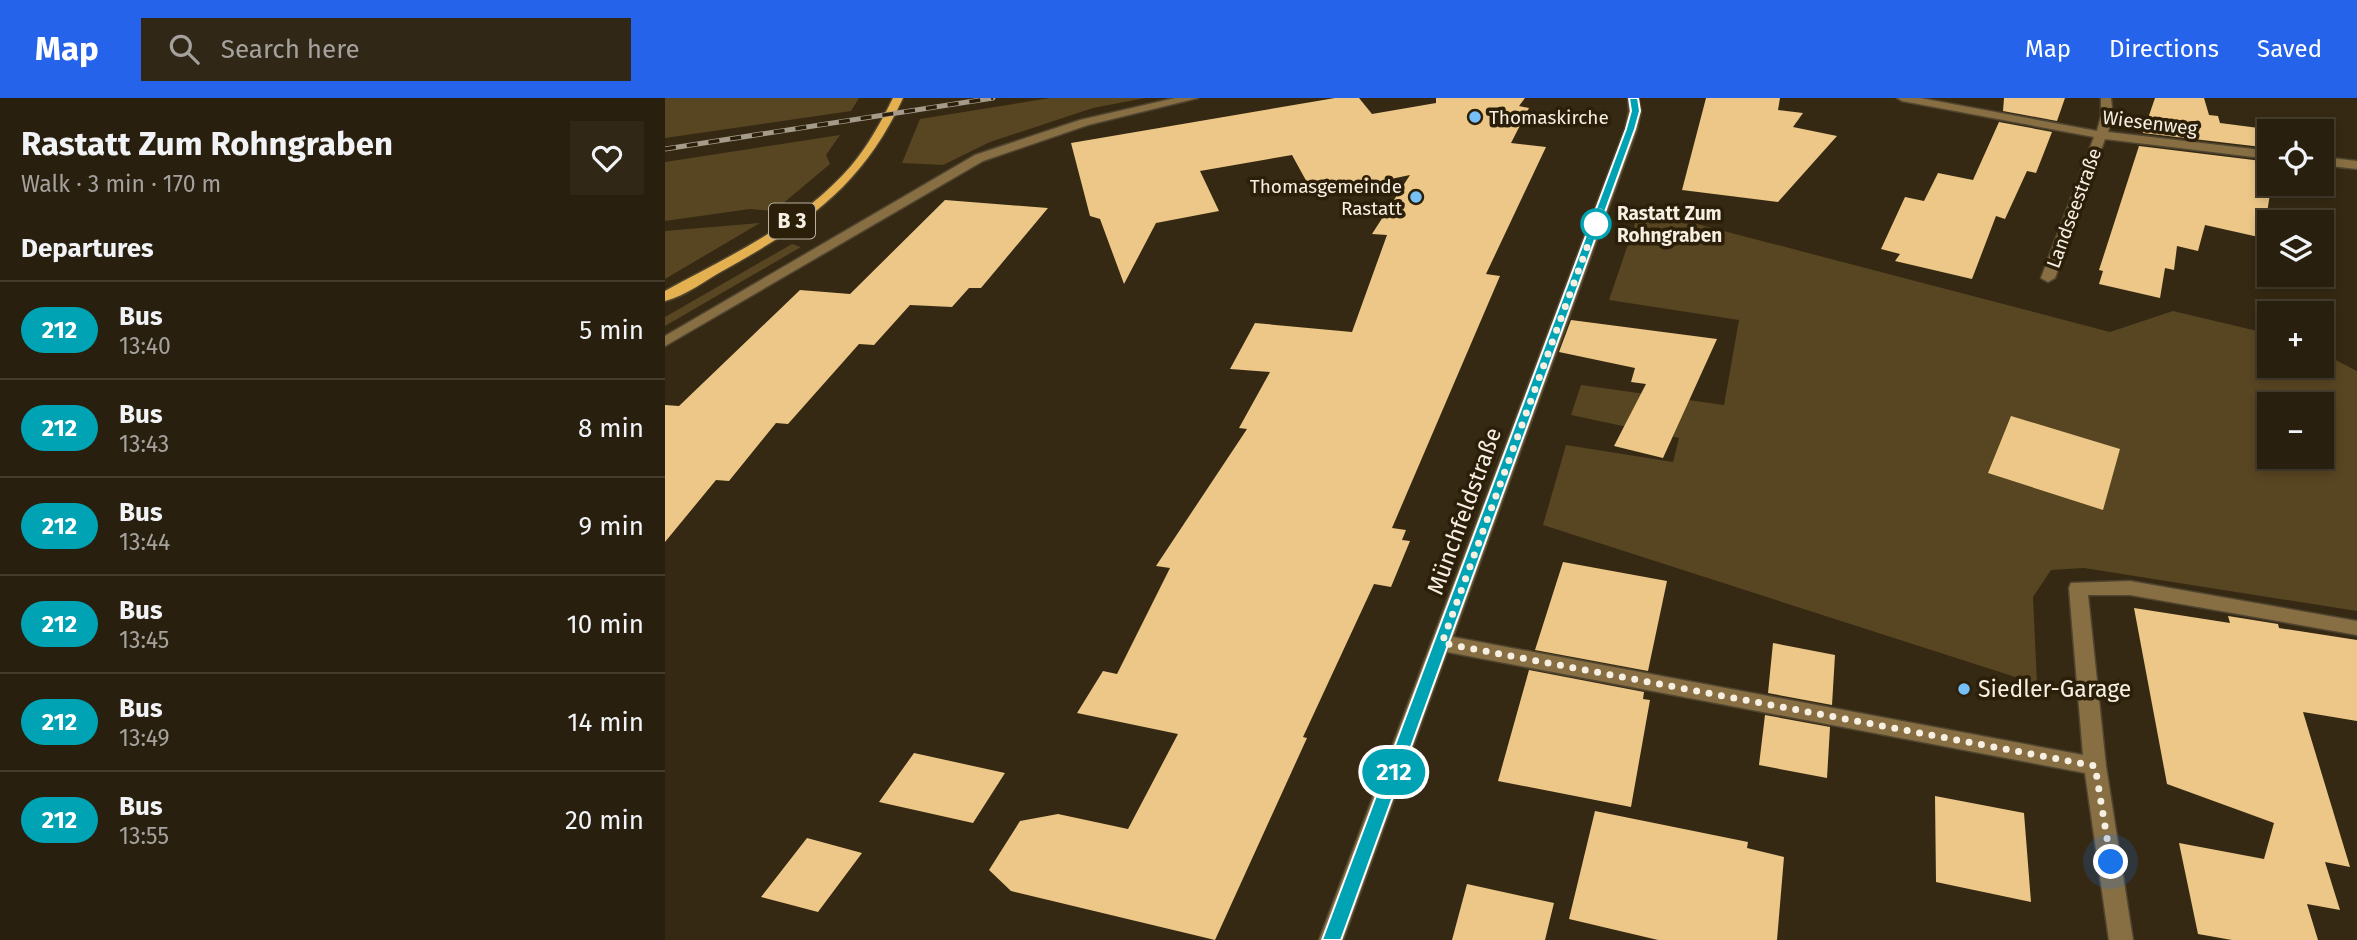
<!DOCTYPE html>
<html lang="en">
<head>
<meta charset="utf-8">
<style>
  body { margin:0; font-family:"Fira Sans",sans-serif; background:#302717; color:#f1f3f6; height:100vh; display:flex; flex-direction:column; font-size:26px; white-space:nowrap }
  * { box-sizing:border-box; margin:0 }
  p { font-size:23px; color:#a5a29e }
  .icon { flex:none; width:38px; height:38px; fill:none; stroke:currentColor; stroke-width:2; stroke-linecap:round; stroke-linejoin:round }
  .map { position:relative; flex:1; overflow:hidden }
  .panel { display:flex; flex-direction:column; background:#281f0e; width:665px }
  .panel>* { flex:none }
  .badge { padding:0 14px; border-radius:23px; font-size:24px; line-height:46px }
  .controls { position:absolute; left:1592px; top:21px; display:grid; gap:14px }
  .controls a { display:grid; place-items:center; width:77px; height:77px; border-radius:0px; background:#281f0e; box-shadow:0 4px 10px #0003,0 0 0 2px #443d2e; font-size:35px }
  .you { position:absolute; width:35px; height:35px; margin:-18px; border:5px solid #fff; border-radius:50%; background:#1a73e8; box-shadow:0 0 0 10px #1a73e833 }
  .map>.badge { position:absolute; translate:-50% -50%; box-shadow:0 0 0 4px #fff }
  h2 { padding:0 21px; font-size:26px; line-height:63px }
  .round { display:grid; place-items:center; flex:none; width:74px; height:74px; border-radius:0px; background:#302717 }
  .headline { display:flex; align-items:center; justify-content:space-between; height:119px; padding:0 21px }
  h1 { font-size:33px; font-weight:700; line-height:52px }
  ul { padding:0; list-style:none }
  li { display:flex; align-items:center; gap:21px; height:98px; padding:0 21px; border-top:2px solid #443d2e }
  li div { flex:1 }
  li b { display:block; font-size:26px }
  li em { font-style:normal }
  li .badge { min-width:77px; font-weight:700; text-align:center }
  header { display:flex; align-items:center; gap:42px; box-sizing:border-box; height:98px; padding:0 35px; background:#2563eb; color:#fff }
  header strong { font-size:33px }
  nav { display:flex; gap:38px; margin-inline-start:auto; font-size:24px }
  .search { width:490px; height:63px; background:#302717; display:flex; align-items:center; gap:18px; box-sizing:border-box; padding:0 24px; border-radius:0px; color:#a5a29e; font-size:26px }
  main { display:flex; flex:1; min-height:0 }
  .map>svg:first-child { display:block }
  .green { fill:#584522; fill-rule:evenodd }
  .building { fill:#ecc788 }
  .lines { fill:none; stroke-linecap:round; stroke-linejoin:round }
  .minor-casing { stroke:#504530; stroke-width:3 }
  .major-casing { stroke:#504530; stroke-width:3 }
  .minor { fill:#876e43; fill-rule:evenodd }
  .major { fill:#e4b050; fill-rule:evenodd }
  .rail-casing { stroke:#a59b8a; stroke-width:5 }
  .rail { stroke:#2b1f0a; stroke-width:3.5; stroke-dasharray:11; stroke-linecap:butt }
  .line { fill:#00a3b4; stroke:#fff; stroke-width:2 }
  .walk { stroke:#f7efe2; stroke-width:7; stroke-dasharray:0 12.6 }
  .poi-dot { fill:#77c0f7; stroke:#2b1f0a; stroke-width:2.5 }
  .stop-dot { fill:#fff; stroke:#00a3b4; stroke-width:3.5 }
  .labels { text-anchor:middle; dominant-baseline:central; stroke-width:7; stroke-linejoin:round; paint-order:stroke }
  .far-poi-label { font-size:19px; fill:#f7efe2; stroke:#2b1f0a; text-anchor:start }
  .far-street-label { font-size:19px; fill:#f7efe2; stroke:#2b1f0a }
  .far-stop-label { font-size:19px; font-weight:bold; fill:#f7efe2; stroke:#2b1f0a; text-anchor:start }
  .shield { fill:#2b1f0a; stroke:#bab1a1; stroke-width:2 }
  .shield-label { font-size:21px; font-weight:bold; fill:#f7efe2 }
  .street-label { font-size:23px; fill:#f7efe2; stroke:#2b1f0a }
  .poi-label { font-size:23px; fill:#f7efe2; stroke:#2b1f0a; text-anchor:start }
</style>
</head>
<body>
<header>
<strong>Map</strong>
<div class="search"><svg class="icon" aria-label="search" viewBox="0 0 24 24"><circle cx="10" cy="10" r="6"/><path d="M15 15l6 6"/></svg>Search here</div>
<nav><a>Map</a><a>Directions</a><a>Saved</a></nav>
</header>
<main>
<section class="panel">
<div class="headline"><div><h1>Rastatt Zum Rohngraben</h1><p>Walk · 3 min · 170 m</p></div><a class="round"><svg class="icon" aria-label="heart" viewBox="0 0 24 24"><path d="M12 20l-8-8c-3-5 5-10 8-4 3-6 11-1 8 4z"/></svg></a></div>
<h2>Departures</h2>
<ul>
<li><span class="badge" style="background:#00a3b4;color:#fff">212</span><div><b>Bus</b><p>13:40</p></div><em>5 min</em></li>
<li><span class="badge" style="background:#00a3b4;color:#fff">212</span><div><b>Bus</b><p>13:43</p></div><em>8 min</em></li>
<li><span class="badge" style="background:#00a3b4;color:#fff">212</span><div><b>Bus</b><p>13:44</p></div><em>9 min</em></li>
<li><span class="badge" style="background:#00a3b4;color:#fff">212</span><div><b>Bus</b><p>13:45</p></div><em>10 min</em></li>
<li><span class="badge" style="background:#00a3b4;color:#fff">212</span><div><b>Bus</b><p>13:49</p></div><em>14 min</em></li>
<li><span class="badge" style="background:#00a3b4;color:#fff">212</span><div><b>Bus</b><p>13:55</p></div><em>20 min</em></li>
</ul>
</section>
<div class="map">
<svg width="1692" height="842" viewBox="0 0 1692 842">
  <rect width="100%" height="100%" fill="#352913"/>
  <path class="green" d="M 0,0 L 194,0 L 186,13 L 0,40 Z
    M 385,0 L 480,0 L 428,10 L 325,44 L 278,67 L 237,65 L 255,21 Z
    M 175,37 L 161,57 L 165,66 L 109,113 L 85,111 L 0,123 L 0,64 Z
    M 975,111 L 1445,234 L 1508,213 L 1605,236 L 1605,268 L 1657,268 L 1657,255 L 1692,273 L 1692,513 L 1419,470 L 1386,472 L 1368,499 L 1372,586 L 878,427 L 901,347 L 1008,364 L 1014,340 L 906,317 L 916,287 L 1059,307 L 1074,222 L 944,202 ZM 1605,306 L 1657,306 L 1657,359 L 1605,359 Z
    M 95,125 L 0,181 L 0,133 Z
    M 127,146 L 136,149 L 0,228 L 0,219 Z"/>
  <path class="building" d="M 670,0 L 694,0 L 707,16 L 771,5 L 771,0 L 860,0 L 854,8 L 864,10 L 846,45 L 881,49 L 821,176 L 835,178 L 727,430 L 741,432 L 737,442 L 745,443 L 726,489 L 709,486 L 638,639 L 642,640 L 550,842 L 346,793 L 324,772 L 355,723 L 393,716 L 463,731 L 513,636 L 412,615 L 438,573 L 452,576 L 505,470 L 491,468 L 582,331 L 574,330 L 605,274 L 565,271 L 590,225 L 687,234 L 722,137 L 707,136 L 745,77 L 649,97 L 627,57 L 535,73 L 554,113 L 491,125 L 459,186 L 435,121 L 425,118 L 406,45 Z
    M 1041,0 L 1115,0 L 1113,12 L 1138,15 L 1128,29 L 1172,38 L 1113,104 L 1017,92 Z
    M 1339,0 L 1400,0 L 1392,23 L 1338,13 Z
    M 1490,0 L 1539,0 L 1544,17 L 1553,18 L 1555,25 L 1617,33 L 1605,33 L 1605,50 L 1478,35 Z
    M 1334,24 L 1387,34 L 1371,75 L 1362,73 L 1340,121 L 1331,118 L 1307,181 L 1230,163 L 1235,156 L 1216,151 L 1240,99 L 1259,103 L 1273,75 L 1308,82 Z
    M 1474,48 L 1605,64 L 1605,86 L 1615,86 L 1614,98 L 1605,96 L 1598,140 L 1540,127 L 1533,153 L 1512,148 L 1509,172 L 1500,170 L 1495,200 L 1434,186 L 1438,173 L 1434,172 Z
    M 280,102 L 383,110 L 316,190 L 304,190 L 287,209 L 245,207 L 209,247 L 194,246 L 123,326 L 111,325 L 64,383 L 51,382 L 0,444 L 0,307 L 14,308 L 135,192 L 185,196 Z
    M 906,222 L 1052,241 L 998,360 L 949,348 L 981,286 L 966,284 L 970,270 L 894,254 Z
    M 1346,318 L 1455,351 L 1438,412 L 1323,375 Z
    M 898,464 L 1002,483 L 983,573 L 870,552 Z
    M 1469,510 L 1565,525 L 1563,518 L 1613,526 L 1614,530 L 1692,542 L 1692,623 L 1638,614 L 1685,769 L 1660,764 L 1675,812 L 1642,806 L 1653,842 L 1567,842 L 1533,836 L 1514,745 L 1599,761 L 1609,725 L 1502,686 Z
    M 1108,545 L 1170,557 L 1167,607 L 1103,595 Z
    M 864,572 L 979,594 L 978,601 L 985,602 L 966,709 L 833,683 Z
    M 1100,617 L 1165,629 L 1162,680 L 1094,667 Z
    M 249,655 L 340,675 L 308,725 L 214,704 Z
    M 1270,698 L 1359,715 L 1366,804 L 1271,784 Z
    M 930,713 L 1083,744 L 1082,750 L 1119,759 L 1112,842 L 993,842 L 904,821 Z
    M 142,740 L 197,755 L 153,814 L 96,799 Z
    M 802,786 L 889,805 L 880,842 L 787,842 Z"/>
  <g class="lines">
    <g class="minor-casing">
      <path id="minor" d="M 510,0 L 533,0 L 423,27 L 318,63 L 0,248 L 0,238 L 310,57 L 415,22 Z
        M 963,0 L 973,0 L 976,13 L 972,31 L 788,539 L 1418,657 L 1404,490 L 1406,485 L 1465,483 L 1692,523 L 1692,537 L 1465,497 L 1423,497 L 1441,668 L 1468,842 L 1444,842 L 1420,675 L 782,554 L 678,842 L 654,842 L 960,31 L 964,13 Z
        M 1232,0 L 1255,0 L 1432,33 L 1436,18 L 1436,0 L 1446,0 L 1448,18 L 1443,34 L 1605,53 L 1605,61 L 1440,41 L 1390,180 L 1383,184 L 1376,180 L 1429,39 L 1237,3 Z
        M 1657,59 L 1692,63 L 1692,71 L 1657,67 Z"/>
    </g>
    <g class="major-casing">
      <path id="major" d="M 228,0 L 238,0 C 198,87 143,125 61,171 C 42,181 21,198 0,203 L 0,193 C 64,158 137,125 186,68 C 203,48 216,24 228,0 Z"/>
    </g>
    <use href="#minor" class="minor"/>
    <use href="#major" class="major"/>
    <g class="rail-casing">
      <path id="rail" d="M 0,51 L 328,0"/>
    </g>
    <use href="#rail" class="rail"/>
  </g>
  <path class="line" d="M 964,0 L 973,0 L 975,13 L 970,31 L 676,842 L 657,842 L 961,31 L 966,13 Z"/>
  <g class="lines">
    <path class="walk" d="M 931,126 L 935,114 L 777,545 L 1430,668 L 1446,764"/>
  </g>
  <g class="poi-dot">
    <circle cx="810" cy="19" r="7"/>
    <circle cx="751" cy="99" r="7"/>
    <circle cx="1299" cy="591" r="7"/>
  </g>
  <circle class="stop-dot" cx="931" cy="126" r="14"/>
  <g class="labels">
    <g class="far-poi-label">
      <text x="824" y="19">Thomaskirche</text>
      <text x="737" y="88" text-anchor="end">Thomasgemeinde<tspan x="737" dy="22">Rastatt</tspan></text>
    </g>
    <g class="far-street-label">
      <text transform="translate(1485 25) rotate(7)">Wiesenweg</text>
      <text transform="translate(1409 110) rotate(-70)">Landseestraße</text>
    </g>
    <g class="far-stop-label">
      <text x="952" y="115">Rastatt Zum<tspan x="952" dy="22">Rohngraben</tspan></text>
    </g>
    <rect class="shield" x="104" y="105.5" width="46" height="35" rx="5"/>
    <g class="shield-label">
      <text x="127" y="123">B 3</text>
    </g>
    <g class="street-label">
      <text transform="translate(799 413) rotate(-70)">Münchfeldstraße</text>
    </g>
    <g class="poi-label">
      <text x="1313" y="591">Siedler-Garage</text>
    </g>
  </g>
</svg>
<div class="controls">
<a><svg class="icon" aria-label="locate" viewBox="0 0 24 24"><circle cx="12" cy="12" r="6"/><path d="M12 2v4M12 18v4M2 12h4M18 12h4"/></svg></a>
<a><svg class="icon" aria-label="layers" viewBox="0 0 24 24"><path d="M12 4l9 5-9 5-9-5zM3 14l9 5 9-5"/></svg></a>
<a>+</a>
<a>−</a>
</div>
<div class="you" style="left:1446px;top:764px"></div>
<b class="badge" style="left:729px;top:674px;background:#00a3b4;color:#fff">212</b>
</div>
</main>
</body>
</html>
